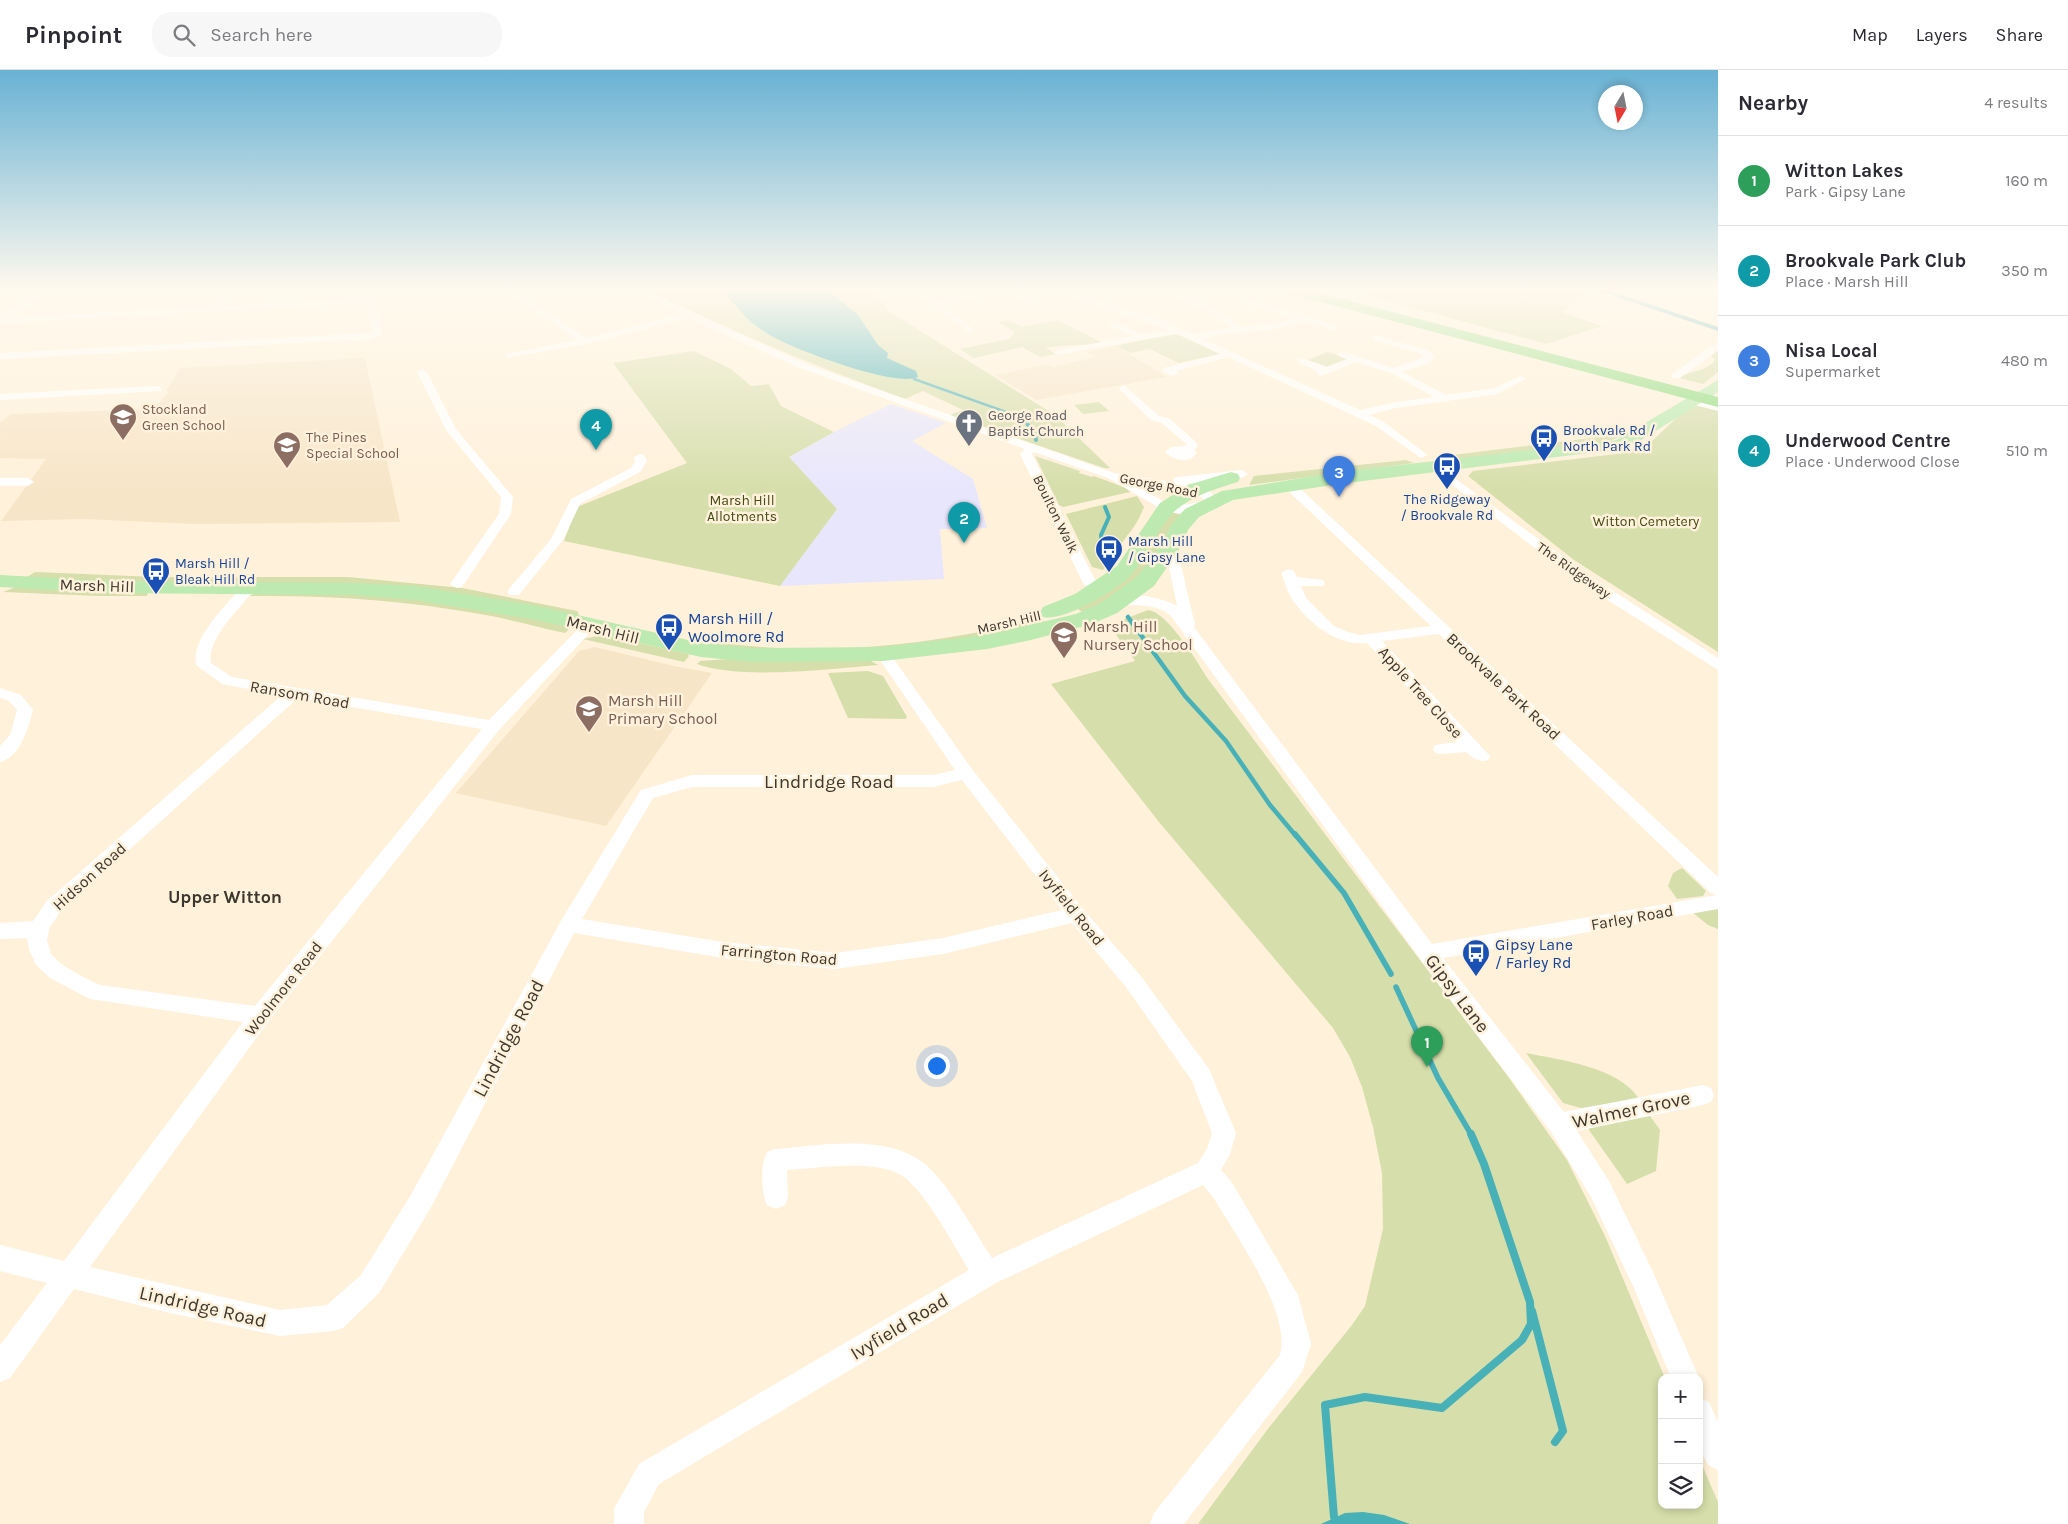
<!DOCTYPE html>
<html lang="en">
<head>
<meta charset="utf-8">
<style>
  body { margin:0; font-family:Karla,sans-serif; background:#f7f7f7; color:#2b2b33 }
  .controls { position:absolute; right:15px; bottom:15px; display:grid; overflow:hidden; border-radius:10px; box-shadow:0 2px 8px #0003 }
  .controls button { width:45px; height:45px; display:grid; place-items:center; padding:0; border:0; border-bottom:1px solid #e1e1e2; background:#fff; color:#2b2b33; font:25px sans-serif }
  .compass { position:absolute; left:1598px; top:15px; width:45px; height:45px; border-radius:50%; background:#fff; box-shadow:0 2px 8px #0003; rotate:190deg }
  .you { position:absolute; left:936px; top:995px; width:18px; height:18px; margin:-12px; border:4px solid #fff; border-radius:50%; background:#1a73e8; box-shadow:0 0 0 8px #1a73e833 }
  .badge { display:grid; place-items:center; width:32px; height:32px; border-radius:50%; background:#0b8043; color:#fff; font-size:16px; font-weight:700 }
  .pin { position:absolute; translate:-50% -41px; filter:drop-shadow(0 1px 2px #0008) }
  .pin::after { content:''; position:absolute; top:26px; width:18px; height:15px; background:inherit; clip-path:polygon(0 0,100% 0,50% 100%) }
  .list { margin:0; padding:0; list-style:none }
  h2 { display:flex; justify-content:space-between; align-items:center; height:65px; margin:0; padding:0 20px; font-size:21px }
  h2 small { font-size:16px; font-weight:400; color:#7c7c81 }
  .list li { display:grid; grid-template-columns:32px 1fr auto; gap:15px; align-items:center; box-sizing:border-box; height:90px; padding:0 20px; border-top:1px solid #e1e1e2 }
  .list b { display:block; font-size:19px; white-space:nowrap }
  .list p { margin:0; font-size:16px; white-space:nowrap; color:#7c7c81 }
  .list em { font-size:16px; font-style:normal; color:#7c7c81 }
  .icon { flex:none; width:28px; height:28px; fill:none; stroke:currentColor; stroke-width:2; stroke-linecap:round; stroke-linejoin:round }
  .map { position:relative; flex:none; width:1718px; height:1454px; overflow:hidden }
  header { display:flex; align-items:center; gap:30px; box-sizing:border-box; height:70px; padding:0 25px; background:#fff; border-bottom:1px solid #e1e1e2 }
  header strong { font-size:24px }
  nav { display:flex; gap:28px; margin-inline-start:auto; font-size:18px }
  .search { width:350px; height:45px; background:#f7f7f7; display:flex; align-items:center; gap:12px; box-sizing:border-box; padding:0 18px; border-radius:20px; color:#7c7c81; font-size:19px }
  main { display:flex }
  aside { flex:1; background:#fff }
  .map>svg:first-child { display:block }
  .industrial { fill:#e8e6fc }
  .built { fill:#f7e5c7 }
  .green { fill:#d6deab }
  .water { fill:#48b0b7 }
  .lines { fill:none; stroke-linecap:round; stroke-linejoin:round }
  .stream-far4 { stroke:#48b0b7; stroke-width:2.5 }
  .stream-far3 { stroke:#48b0b7; stroke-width:4 }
  .stream-far2 { stroke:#48b0b7; stroke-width:4.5 }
  .stream-far1 { stroke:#48b0b7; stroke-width:5.5 }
  .stream { stroke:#48b0b7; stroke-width:8 }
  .street { fill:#fff; fill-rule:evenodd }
  .secondary { fill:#fff; fill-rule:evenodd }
  .primary { fill:#bceab1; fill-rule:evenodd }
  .highway { fill:#8fdc7d; fill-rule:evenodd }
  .labels { text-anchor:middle; stroke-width:5; stroke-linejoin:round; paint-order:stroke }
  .far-education-label { font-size:14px; fill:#785e54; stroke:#fff1da; text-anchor:start }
  .far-worship-label { font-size:14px; fill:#5b616d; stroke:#fff1da; text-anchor:start }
  .far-transit-label { font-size:14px; fill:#164399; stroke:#fff1da; text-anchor:start }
  .far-street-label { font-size:14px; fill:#3c372e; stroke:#fff1da }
  .far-park-label { font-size:14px; fill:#454b16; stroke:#fff1da }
  .street-label { font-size:16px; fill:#3c372e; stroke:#fff1da }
  .transit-label { font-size:16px; fill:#164399; stroke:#fff1da; text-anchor:start }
  .education-label { font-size:16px; fill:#785e54; stroke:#fff1da; text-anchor:start }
  .neighbourhood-label { font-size:18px; font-weight:bold; fill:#3c372e; stroke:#fff1da }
  .near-street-label { font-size:19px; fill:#3c372e; stroke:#fff1da }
</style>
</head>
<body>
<header>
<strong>Pinpoint</strong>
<div class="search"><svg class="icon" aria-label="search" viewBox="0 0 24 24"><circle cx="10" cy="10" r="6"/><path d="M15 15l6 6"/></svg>Search here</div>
<nav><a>Map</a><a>Layers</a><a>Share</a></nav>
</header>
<main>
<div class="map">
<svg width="1718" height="1454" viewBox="0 0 1718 1454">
  <rect width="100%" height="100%" fill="#fff1da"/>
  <path class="industrial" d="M891,334l55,19 -34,18 61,38 14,49 -47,1 4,50 -164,7 57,-77 -48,-52 45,-25z"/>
  <path class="built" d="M1116,276l51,31 -131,23 -41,-25 53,-11 5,3 43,-10 -9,-5z
    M365,288l35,164 -206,2 -111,-5 -82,2 45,-62 -46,-1v-23l2,-1h-2v-12l12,-8 142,-5 15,-17 -3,-1 14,-23z
    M595,577l79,19 38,7 -106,153 -150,-33 123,-142z"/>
  <path class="green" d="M642,218h229l19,24 165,103 55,53h-6l-154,-53 13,-5 -40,-19 -18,8c-90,-33 -177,-69 -263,-111z
    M1339,218h233l14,5 -24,19 40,14 -56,18z
    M1008,250l14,7 35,-7 46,23c-19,3 -37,1 -57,5l10,6 -16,3 -18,-10 -48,11 -14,-9 49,-10 6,-7 -17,-10z
    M1177,262l47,21 -45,10 -29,-14 -20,4 -14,-7z
    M694,281l37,18 20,17 18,-2 12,22 53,26 -45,25 48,52 -57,77 -216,-45 13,-34 110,-44 -74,-100z
    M1718,281v21l-15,12 -24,-6c10,-8 30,-6 36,-19l-4,-3z
    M1327,282l20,6 2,2 -20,7 -21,-7z
    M1099,332l10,9 -26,3 -9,-9z
    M1693,332l25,6v244l-144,-92 -106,-84 5,-5 152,-18 24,-9z
    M1623,364l2,1 -19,7 -162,19 -5,-1 -3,-3z
    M1035,386l45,15 -1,2 13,4 2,-1 32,12 4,4 -67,15 -4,-2z
    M1406,390l8,3 -165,22 5,-9z
    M1137,426l7,11c-8,19 -11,21 -23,37 -7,8 -10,17 -18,26l-11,-3 -26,-53z
    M1169,441l14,3c-20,30 -39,68 -72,87 -9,5 -20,8 -29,11l-4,-3 -20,5 37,-18z
    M35,502l121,5h192l114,11 115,23 2,3 -3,2 -178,-28 -83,-5h-192l-96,-6z
    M16,517l124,5 8,1 -1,3h-47l-97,-4z
    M258,522l96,1 108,11 105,21 1,5 -3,3c-28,-6 -56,-14 -85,-19 -76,-14 -154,-19 -231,-18z
    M1148,540c20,2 49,52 60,69l301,399 58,82 38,76 60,142h-3v127h37v-47l19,44v22h-520l69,-94 85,-105 13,-19 18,-77 -1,-56 -9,-46 -11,-40 -12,-30 -17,-29 -174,-206 -108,-138 84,-23 -26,-36z
    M1041,549l6,5c-50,10 -100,19 -151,24 -61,5 -124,3 -186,-2l1,-4c22,2 43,5 65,6 89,5 178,-9 265,-29z
    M603,565l85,19 1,2 -5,6 -101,-23z
    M743,588l124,1 11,6c-49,4 -137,15 -181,-1l3,-3z
    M868,601l15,5 24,41 -2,2 -57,-1 -20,-45z
    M1682,798l24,23 -3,5 -26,3 -9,-13 5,-13z
    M1718,839v20l-10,-4 -16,-13z
    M1526,983c35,7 93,14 113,46l-58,9 -18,-5z
    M1648,1043l12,17 -4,41 -29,13 -38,-54v-5z"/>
  <path class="water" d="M712,218h114l32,27 20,30 10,8 -1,5 29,13 2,6c-23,11 -128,-29 -150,-43 -8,-5 -18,-12 -24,-19 -10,-12 -18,-22 -32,-27z
    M1590,218h11l117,39v4z
    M1363,1442l21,3 26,9h-89l24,-11z"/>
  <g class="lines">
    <path class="stream-far4" d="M914,309l106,38 9,9"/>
    <path class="stream-far3" d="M1028,355l6,6 2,9
      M1103,490l-2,-25 8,-18 -4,-10"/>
    <path class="stream-far2" d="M1128,547l57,79 41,45 44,64 26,31"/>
    <path class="stream-far1" d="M1295,764l49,59 47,81
      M1396,917l42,91 34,58"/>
    <path class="stream" d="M1532,1241l31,120 -8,11
      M1334,1447l-9,-112 40,-8 77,11 80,-68 9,-16 -1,-22 -46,-138 -13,-30"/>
    <path class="street" d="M162,218h9l-8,7 -4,-3z
      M228,218h9l-15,18 144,-8 -1,-10h8l9,46 -11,5 -371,20v-6l372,-20 -5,-30 -367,20 2,-5 210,-12z
      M501,218h10l76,50 94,-24 -52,-26h11l166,76 308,109 59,9 1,-4 4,-1 64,-7 6,4 -6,4 -57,6 22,5 12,12 -2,3 -28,9 -10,1 -16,-4 -55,-32 -74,-26 -2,2 64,128 -7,4 -5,-1 -64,-131 5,-5 -225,-81 -112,-50 -102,26 -80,14v-4l72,-14zM1133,413l60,9 12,8c-36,12 -42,0 -72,-17z
      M906,218h10l19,13 69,-13h18l-4,3 18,11 -7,2 -20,-12 -68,13 31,22v4l-3,1z
      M1061,218h9l5,5 87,27 33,15 20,-6 16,-1 -21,-16 -47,-19v-4h6c26,10 51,18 72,38l35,-4 20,-5 -54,-15 12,-4 81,26v4l-3,1 -27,-9 -29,8 -60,6 -13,4 157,71 36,-8 38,-5 -43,-24 -35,-11 -35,14 -3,-1 -1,-4 -18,-8v-4h6l21,8 21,-8 -9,-3v-4l3,-1 53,17 30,-11 -3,-3 -48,-14v-4l3,-1 51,15 8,7 -6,6 -27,9 44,23 49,-7 26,-12 5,3 -29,15 -101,14 -27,7 15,7 41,31 2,2 -6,3 -45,-32 -148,-69 -52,14 2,2 -5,3 -10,-4v-4l57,-14 -43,-20 -121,21 -2,-2 5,-3 74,-14 -23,-10 -1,-2 4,-3 31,14 25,-5 -100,-33z
      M1668,218h19l31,5v6z
      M1718,273v7l-38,28h-8v-4l42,-30z
      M422,299l5,3 29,57 57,68 -2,17 -49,73 -5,1 -7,-4 49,-70 2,-17 -55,-67 -29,-58z
      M1124,315l35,31 11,3 25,22 3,5 -4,4 3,3 -6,6c-9,3 -19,0 -26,-7l6,-5 14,-1 1,-2 -24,-21 -11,-3 -31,-30 -1,-2z
      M157,316l4,1v4l-161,9v-6z
      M1691,328l27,7v6l-31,-8 -1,-2z
      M640,384l4,1 3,6 -7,11 -60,32 -17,36 -44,55h-10l-2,-3 2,-3 42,-50 20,-40 60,-31 4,-7 -1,-4z
      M1435,394l156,113 127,81v12l-137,-87 -150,-114v-4z
      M0,408h28l6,4 -6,4h-28z
      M1289,411l4,1 425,395v32l-275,49 121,154 139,-27 8,3 3,7 -3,7 -8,3 -126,26 32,50 43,89 47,108h-28l-37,-90 -43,-91 -40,-65 -114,-150 -266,-366c-17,-16 -47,-7 -55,-16 9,-11 50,-1 61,6l-12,-59 6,-4 5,1 19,81 -1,2 238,317 285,-49 -6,-2 -272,-259 -57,7 108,115 -2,4c-10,3 -14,-2 -22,-8l-25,2 -6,-1 -2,-4 2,-4 22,-3 -90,-99c-29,3 -56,-18 -73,-41 -6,-8 -9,-20 -13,-29l7,-4 5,1 4,7 26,3 2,3 -2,3h-22l5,12 28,28 14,6 12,3 71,-9 -146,-138 -2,-3z
      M249,513l7,4c-14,20 -50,51 -45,76l21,14 257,43 95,-97h10l2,3 -97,104 -231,292 -178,245 190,43 47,-5 34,-30 51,-82 150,-274 79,-129 51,-15h241l22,-5 -79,-116 7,-4 5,1 84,118 111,140 57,66 69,94 27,64 -6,21 -9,16 10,11 67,114 13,49 -9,28 -118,152h-34l4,-11 126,-158c12,-42 -45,-121 -67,-158l-10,-12 -207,98 -337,201 -15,28v12h-30v-15l25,-45 330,-194c-16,-25 -46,-85 -72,-97 -28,-13 -79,-5 -110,-3l1,27 -3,8 -9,4 -9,-4c-6,-14 -7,-39 0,-53l8,-3c51,-4 126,-19 162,27 21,25 37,55 55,82l206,-95 9,-14 5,-16 -20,-52 -66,-94 -54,-64 -129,31 -108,15 -112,-11 -149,-25 -144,276 -51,84 -36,35 -10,3 -53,5 -110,-23 -96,-24 -64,89 -10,4v-37l47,-62 -47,-12v-26l64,16 179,-239 -153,-23 -40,-21 -14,-13 -7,-16 -2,-11 -27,1v-16l33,-2 13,-19 236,-207 -60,-11 -26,-19c-5,-28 31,-60 48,-81zM298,628l184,31 -227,277 -155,-21 -13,-6 -23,-13 -13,-12 -4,-14 2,-11 11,-17zM962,710l100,130 -119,28 -108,15 -112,-11 -141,-23 71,-121 39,-11h241z
      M0,618l21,7 12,15c-5,18 -12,47 -33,52v-16l10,-11 7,-25 -8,-9 -9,-3z
      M1699,1328l10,4 9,20v48l-10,-5 -9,-19z"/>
    <path class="secondary" d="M41,218h14l-55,38v-10z"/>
    <path class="primary" d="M1718,310v12l-80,50 -17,7 -282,35 -106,16 -34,17 -11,13 -7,17 -27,39 -37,27 -25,11 -61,16 -44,9 -104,12 -131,1 -51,-5 -164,-37 -122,-20 -61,-5 -239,-2 -115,-6v-12l115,6 239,2 61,3 123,20 163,37 51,5 131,-1 104,-12 89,-21 25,-11 37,-27 23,-30 11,-22 13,-15 37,-18 117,-19 277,-32z
      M1231,402l7,2 2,4 -2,4c-23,7 -44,13 -62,28 -15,12 -30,46 -43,63 -14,16 -69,49 -90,44l-3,-5 3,-5 32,-13 42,-28 43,-63 28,-18z"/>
    <path class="highway" d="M1278,218h22l418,109v10l-439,-116z"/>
  </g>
  <linearGradient id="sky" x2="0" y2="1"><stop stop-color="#68b2d4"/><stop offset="0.52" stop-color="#fff9ee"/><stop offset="1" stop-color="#fff9ee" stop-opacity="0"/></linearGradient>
  <rect width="1718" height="422" fill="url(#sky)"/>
  <defs>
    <g id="school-pin" transform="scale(1.4375)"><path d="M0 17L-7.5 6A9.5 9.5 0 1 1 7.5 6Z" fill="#8d6e63" stroke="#fff1da"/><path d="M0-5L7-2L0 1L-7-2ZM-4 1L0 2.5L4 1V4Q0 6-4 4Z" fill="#fff"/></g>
    <g id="church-pin" transform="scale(1.4375)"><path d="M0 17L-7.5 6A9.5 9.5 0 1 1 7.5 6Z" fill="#6b7280" stroke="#fff1da"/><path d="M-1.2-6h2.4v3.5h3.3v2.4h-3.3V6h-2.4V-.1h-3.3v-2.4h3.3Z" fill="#fff"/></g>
    <g id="bus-pin" transform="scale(1.4375)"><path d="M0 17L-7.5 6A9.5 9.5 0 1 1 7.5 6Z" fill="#1a4fb4" stroke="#fff1da"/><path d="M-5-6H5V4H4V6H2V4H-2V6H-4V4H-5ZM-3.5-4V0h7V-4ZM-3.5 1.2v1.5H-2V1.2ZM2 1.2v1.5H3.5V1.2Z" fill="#fff"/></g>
  </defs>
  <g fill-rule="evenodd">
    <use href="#school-pin" x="123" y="347"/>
    <use href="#church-pin" x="969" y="353"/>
    <use href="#bus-pin" x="1544" y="368"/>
    <use href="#school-pin" x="287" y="375"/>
    <use href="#bus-pin" x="1447" y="396"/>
    <use href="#bus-pin" x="1109" y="479"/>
    <use href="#bus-pin" x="156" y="501"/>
    <use href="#bus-pin" x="669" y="557"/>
    <use href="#school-pin" x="1064" y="565"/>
    <use href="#school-pin" x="589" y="639"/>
    <use href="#bus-pin" x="1476" y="883"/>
  </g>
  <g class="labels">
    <g class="far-education-label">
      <text x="142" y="344">Stockland<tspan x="142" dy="16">Green School</tspan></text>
      <text x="306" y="372">The Pines<tspan x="306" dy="16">Special School</tspan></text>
    </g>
    <g class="far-worship-label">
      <text x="988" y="350">George Road<tspan x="988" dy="16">Baptist Church</tspan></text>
    </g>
    <g class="far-transit-label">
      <text x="1563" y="365">Brookvale Rd /<tspan x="1563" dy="16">North Park Rd</tspan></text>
      <text x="1447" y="434" text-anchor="middle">The Ridgeway<tspan x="1447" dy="16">/ Brookvale Rd</tspan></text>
      <text x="1128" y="476">Marsh Hill<tspan x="1128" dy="16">/ Gipsy Lane</tspan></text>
      <text x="175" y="498">Marsh Hill /<tspan x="175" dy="16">Bleak Hill Rd</tspan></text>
    </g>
    <g class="far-street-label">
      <text transform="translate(1159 415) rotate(11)" y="5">George Road</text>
      <text transform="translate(1056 444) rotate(64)" y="5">Boulton Walk</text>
      <text transform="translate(1574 500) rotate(35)" y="5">The Ridgeway</text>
      <text transform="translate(1009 552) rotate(-13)" y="5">Marsh Hill</text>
    </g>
    <g class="far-park-label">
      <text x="742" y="435">Marsh Hill<tspan x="742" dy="16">Allotments</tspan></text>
      <text x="1646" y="456">Witton Cemetery</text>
    </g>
    <g class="street-label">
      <text transform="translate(97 515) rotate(2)" y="6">Marsh Hill</text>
      <text transform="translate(603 559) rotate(14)" y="6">Marsh Hill</text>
      <text transform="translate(1504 616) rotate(43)" y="6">Brookvale Park Road</text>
      <text transform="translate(1421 622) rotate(48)" y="6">Apple Tree Close</text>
      <text transform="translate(300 624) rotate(10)" y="6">Ransom Road</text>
      <text transform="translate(89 806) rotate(-42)" y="6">Hidson Road</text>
      <text transform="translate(1072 837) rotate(51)" y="6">Ivyfield Road</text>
      <text transform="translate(1632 847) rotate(-10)" y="6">Farley Road</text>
      <text transform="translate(779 884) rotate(5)" y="6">Farrington Road</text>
      <text transform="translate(283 918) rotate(-52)" y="6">Woolmore Road</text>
    </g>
    <g class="transit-label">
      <text x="688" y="554">Marsh Hill /<tspan x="688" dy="18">Woolmore Rd</tspan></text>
      <text x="1495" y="880">Gipsy Lane<tspan x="1495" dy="18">/ Farley Rd</tspan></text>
    </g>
    <g class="education-label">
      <text x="1083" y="562">Marsh Hill<tspan x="1083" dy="18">Nursery School</tspan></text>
      <text x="608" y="636">Marsh Hill<tspan x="608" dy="18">Primary School</tspan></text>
    </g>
    <g class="neighbourhood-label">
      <text x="225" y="833">Upper Witton</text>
    </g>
    <g class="near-street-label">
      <text x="829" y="718">Lindridge Road</text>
      <text transform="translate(1458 923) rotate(53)" y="7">Gipsy Lane</text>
      <text transform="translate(508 968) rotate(-62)" y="7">Lindridge Road</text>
      <text transform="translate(1631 1039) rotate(-12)" y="7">Walmer Grove</text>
      <text transform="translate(203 1236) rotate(13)" y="7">Lindridge Road</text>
      <text transform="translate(899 1256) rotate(-31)" y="7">Ivyfield Road</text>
    </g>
  </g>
</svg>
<div class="controls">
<button>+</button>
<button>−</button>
<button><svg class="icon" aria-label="layers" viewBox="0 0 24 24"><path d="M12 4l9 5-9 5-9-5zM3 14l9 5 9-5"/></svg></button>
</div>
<svg class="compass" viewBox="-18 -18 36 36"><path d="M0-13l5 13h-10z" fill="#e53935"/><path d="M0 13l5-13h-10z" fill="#7c7c81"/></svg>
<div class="you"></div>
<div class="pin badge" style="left:1427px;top:997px;background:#2e9e5b">1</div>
<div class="pin badge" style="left:964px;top:473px;background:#0f9aa8">2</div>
<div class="pin badge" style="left:1339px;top:427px;background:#3f7fe0">3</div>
<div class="pin badge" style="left:596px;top:380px;background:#0f9aa8">4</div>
</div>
<aside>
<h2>Nearby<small>4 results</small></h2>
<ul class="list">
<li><span class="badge" style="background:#2e9e5b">1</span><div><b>Witton Lakes</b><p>Park · Gipsy Lane</p></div><em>160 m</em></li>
<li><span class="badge" style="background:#0f9aa8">2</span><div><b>Brookvale Park Club</b><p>Place · Marsh Hill</p></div><em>350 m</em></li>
<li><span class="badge" style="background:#3f7fe0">3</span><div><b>Nisa Local</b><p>Supermarket</p></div><em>480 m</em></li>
<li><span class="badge" style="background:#0f9aa8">4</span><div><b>Underwood Centre</b><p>Place · Underwood Close</p></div><em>510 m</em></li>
</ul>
</aside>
</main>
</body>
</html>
